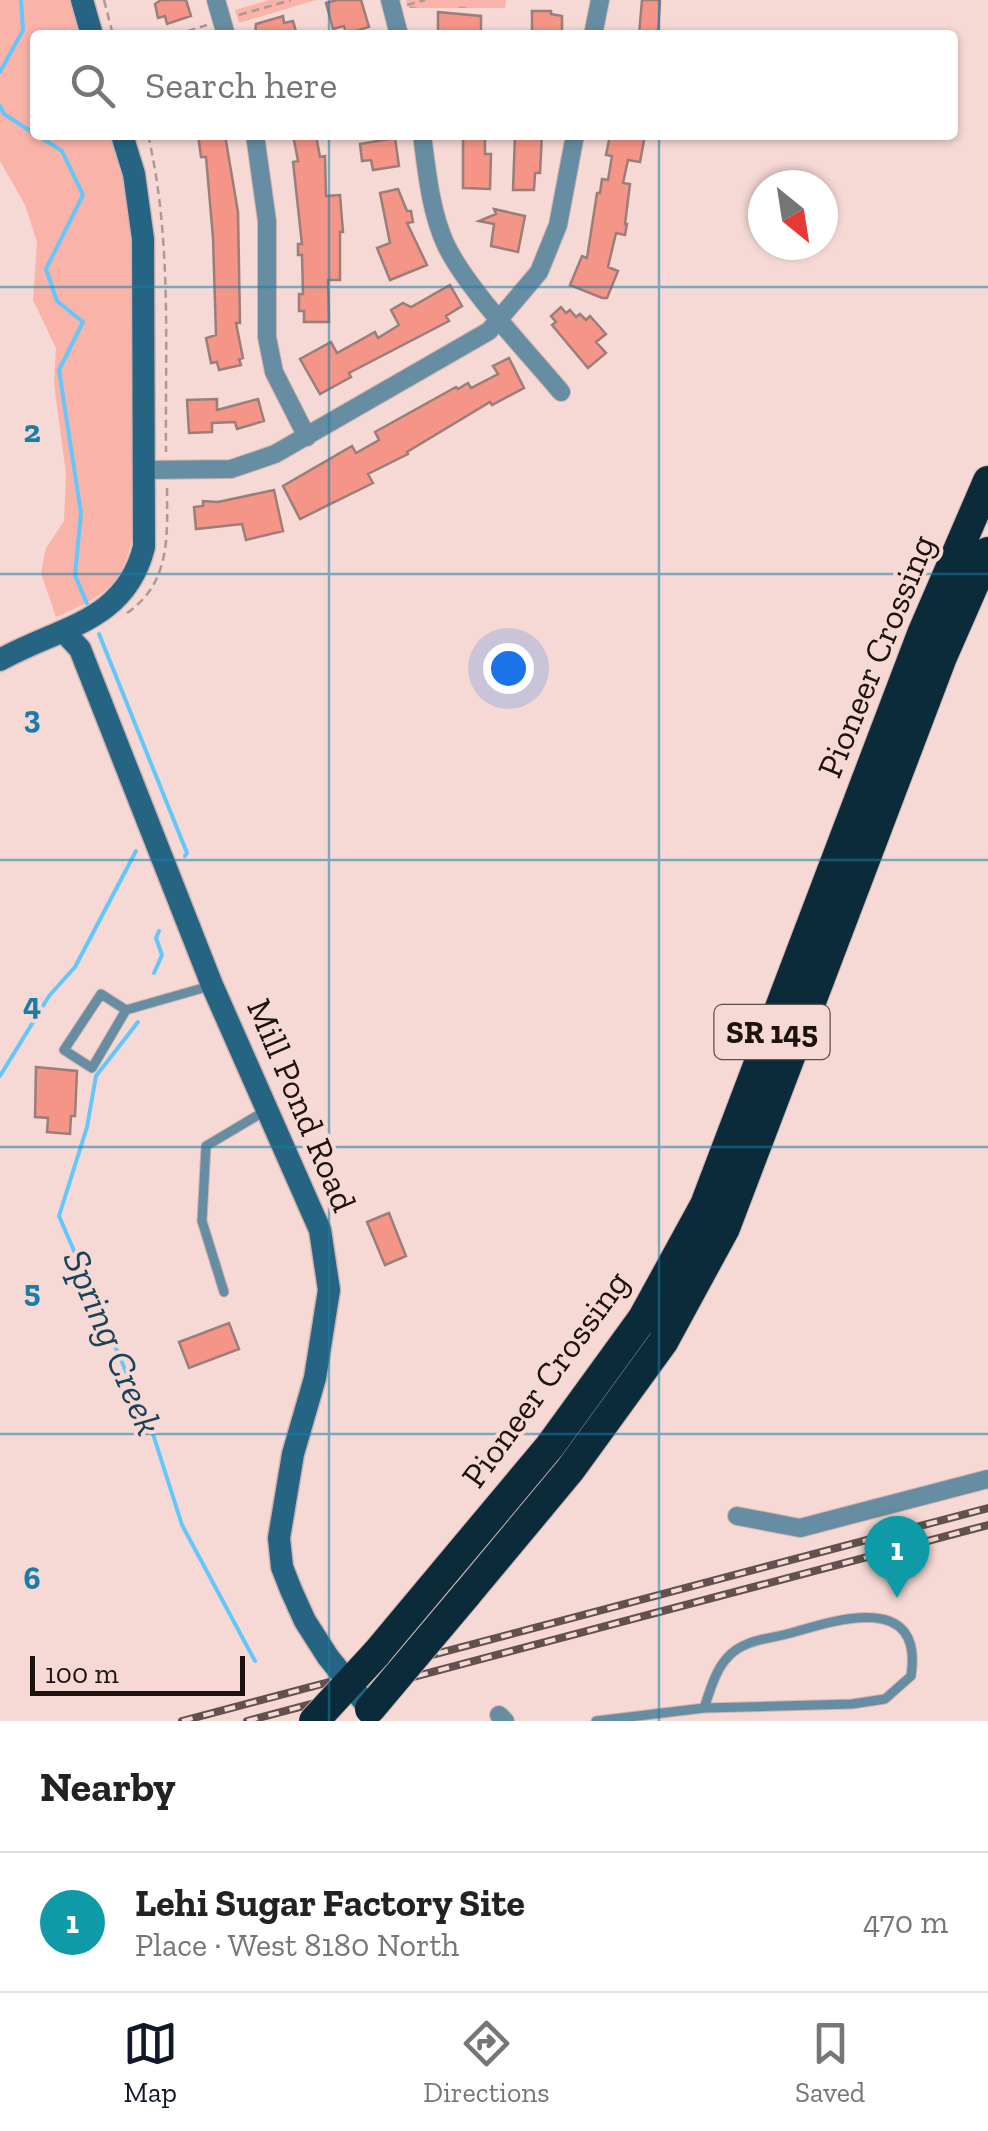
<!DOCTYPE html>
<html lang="en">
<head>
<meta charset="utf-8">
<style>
  body { margin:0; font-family:"Zilla Slab",serif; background:#f2f2f2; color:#222 }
  .compass { position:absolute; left:748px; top:170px; width:90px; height:90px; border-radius:50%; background:#fff; box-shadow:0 2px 8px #0004; rotate:150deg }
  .scale { position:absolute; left:30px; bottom:25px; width:215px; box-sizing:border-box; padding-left:10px; border:5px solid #1c1311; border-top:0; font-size:28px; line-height:35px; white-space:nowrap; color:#1c1311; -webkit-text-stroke:8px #f6d9d4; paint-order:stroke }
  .you { position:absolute; left:508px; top:668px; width:35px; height:35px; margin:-25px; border:8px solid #fff; border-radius:50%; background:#1a73e8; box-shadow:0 0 0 15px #1a73e833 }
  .badge { display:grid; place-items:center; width:65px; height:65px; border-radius:50%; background:#111827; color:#fff; font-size:32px; font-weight:700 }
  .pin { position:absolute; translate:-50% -82px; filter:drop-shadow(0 2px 5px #0008) }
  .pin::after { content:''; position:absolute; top:52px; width:35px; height:30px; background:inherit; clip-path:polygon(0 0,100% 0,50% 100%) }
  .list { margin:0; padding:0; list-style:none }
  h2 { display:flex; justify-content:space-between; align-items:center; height:130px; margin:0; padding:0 40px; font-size:42px }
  h2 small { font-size:32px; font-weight:400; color:#767676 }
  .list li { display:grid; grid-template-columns:65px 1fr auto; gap:30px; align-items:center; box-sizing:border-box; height:140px; padding:0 40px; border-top:2px solid #e0e0e0 }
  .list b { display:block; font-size:38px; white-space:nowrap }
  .list p { margin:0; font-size:32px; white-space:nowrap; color:#767676 }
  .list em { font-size:32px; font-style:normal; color:#767676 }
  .icon { flex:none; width:55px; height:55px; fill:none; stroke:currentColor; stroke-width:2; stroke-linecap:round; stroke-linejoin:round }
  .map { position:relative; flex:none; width:988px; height:1721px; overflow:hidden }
  .search { position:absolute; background:#fff; box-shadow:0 2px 8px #0004; left:30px; right:30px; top:30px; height:110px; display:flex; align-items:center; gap:25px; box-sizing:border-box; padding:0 35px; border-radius:10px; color:#767676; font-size:38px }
  .sheet { height:270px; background:#fff }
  nav { display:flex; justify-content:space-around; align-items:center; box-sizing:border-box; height:140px; border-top:2px solid #e0e0e0; background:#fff; font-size:28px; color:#767676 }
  nav a { display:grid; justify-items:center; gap:5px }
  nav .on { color:#111827 }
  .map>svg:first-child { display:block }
  .green { fill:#fab3a8 }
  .park { fill:url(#park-crowns) }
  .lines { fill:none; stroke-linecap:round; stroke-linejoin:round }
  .stream { stroke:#64c7fa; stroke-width:4 }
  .building { fill:#f49587; stroke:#997e7a; stroke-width:2.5 }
  .lane-casing { stroke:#cfb5b1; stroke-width:11 }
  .street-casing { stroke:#cfb5b1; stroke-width:20 }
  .secondary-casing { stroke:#cfb5b1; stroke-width:25 }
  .highway-casing { stroke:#cfb5b1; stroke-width:32 }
  .path { stroke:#ae9894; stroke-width:2.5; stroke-dasharray:8 5; stroke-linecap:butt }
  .lane { stroke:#678da2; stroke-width:9 }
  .street { stroke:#678da2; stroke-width:18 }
  .secondary { stroke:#266483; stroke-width:22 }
  .highway { stroke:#0b2b3b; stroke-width:30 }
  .rail-casing { stroke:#62524f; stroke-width:8 }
  .rail { stroke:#f6d9d4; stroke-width:4; stroke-dasharray:11; stroke-linecap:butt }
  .secondary-bridge-casing { stroke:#cfb5b1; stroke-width:25; stroke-linecap:butt }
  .highway-bridge-casing { stroke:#cfb5b1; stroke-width:32; stroke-linecap:butt }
  .secondary-bridge { stroke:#266483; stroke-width:22 }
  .highway-bridge { stroke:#0b2b3b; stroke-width:30 }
  .grid { fill:none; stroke:#197da8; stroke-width:2.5; stroke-opacity:0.55 }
  .labels { text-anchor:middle; stroke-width:8; stroke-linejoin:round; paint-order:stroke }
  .shield { fill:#f6d9d4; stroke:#5d4e4c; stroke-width:2.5 }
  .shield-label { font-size:32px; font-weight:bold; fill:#1c1311 }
  .street-label { font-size:35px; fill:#1c1311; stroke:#f6d9d4 }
  .water-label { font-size:38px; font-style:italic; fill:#174257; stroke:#f6d9d4 }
  .grid-label { font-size:32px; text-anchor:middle; font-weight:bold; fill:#197da8; stroke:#f6d9d4; stroke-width:8; stroke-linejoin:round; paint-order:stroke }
</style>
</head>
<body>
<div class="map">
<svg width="988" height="1721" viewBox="0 0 988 1721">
  <defs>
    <pattern id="park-crowns" width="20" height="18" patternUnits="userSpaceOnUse" patternTransform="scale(2.5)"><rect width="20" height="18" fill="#fab3a8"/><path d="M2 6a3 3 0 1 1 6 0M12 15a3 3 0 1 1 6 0" fill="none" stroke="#d69990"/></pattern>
  </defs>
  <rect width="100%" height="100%" fill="#f6d9d4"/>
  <path class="green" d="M0,0h73l11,35h-49v100h78l19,81 2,311c-9,57 -27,68 -78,90l-15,-44 5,-25 18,-27 2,-47 -12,-91 2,-35 -23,-48 4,-58 -12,-37 -25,-44z
    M270,0h46l-77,23 -4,-13z"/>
  <path class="park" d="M406,0h100l-1,8h-96z"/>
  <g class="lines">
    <path class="stream" d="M0,72l23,-42 -2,-30
      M0,106l4,8 31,20
      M37,135l25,16 21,44 -37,74 11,32 26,21 -24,48 22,143 -6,62 13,31
      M99,634l88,219 -2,3
      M154,973l8,-18 -6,-17 3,-7
      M138,1022l-42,54 -9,51 -28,89 94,218 29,91 73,136
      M0,1076l49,-80 26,-29 61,-116"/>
  </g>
  <path class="building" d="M161,0h25l5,16 -24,8 -2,-8 -7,2 -3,-14z
    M337,0h24l8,27 -23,7 -2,-8 -11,3 -7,-26z
    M642,0h18l-2,35h-19z
    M532,11h19v3l11,2v19h-30z
    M438,12l43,4v19h-43z
    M283,16l1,7 9,-2 4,14h-42l1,-11z
    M198,135h27l13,77 2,111h-4l7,35 -4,1 2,6 -22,5 -2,-8 -6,1 -5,-25 10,-3 -3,-97 -7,-81h-5z
    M293,135h23l4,22 5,-1 1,40 14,-1 3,37h-3v48h-12l1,42h-25v-11h-5v-17h4l-1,-39h-4v-11h4l-9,-82 5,-1z
    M463,135h22v19h6l-1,35 -27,-1z
    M515,135h27l-2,38h-5l-1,17h-21z
    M610,135h35l-5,27 -12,-2 -5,23 7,1 -5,40h2l-2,11 -9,-2 -8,34 10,4 -11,27h-5l-32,-13 12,-29 5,2 10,-65h3l2,-14 6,1 4,-24 -6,-1z
    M395,138l4,28 -26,4 -2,-10 -9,1 -2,-17z
    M398,189l9,22h4l2,11 -6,1 20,42 -37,15 -13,-32 13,-5 -10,-50z
    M494,209l31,7 -7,36 -27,-6 3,-22 -15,-3 17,-7z
    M450,285l12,21 -16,10 3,5 -100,52 2,4 -31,17 -20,-35 31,-17 6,11 38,-21 3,6 21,-13 -8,-15 12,-7 8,4z
    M561,307l5,6 4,-3 6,7 4,-3 6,6 4,-4 16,18 -10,8 10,11 -18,15 -36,-43 4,-3 -5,-6z
    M509,358l15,30 -32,17 -2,-3 -83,50 1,2 -40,20 5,9 -73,36 -17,-33 69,-40 4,7 23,-13 -4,-8 81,-45 2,2 10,-6 3,5 27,-14 -5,-8z
    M217,399v11l41,-11 6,22 -27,8 -2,-7 -23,1v9l-23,1 -2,-33z
    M274,490l9,41 -37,9 -4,-16 -46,5 -2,-22 9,-1v-5l15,1z
    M36,1067l41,4 -2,45h-4l-1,18 -23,-2 1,-14 -13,-1z
    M389,1213l17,43 -21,9 -18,-43z
    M229,1323l10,26 -50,19 -10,-26z"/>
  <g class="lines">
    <g class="lane-casing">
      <path id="lane" d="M126,1010l-34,58 -28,-18 37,-56 25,16 84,-24
        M224,1292l-22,-71 4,-75 59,-35
        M596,1721l108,-13 148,-4 33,-5 26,-23c13,-84 -73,-57 -120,-43 -21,6 -48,6 -64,25 -12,13 -17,33 -23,50"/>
    </g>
    <g class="street-casing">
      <path id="street" d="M216,0l10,35
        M390,0l9,35
        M593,35l7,-35
        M255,135l12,86v116l7,35 33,65
        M422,135c5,36 8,74 23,108 20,44 83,109 116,149
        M145,470l86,-1 44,-15 214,-123 50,-59 19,-47 17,-90
        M737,1516l63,12 188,-49
        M499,1715l6,6"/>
    </g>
    <g class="secondary-casing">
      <path id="secondary" d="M82,0l10,35
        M65,633l15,16 132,336 108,245 9,60 -14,88 -22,76 -14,84 3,29 9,23 14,31 23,36
        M0,660c58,-33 125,-37 144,-113l-1,-308 -9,-65 -12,-39"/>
    </g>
    <g class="highway-casing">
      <path id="highway" d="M466,1595l104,-125 93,-128 62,-114 217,-571 46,-105
        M376,1654l174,-208 93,-128 62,-113 217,-571 66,-153"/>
    </g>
    <path class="path" d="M104,0l9,35
      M407,5l18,-5
      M239,15l52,-15
      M175,35l32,-10
      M148,135c24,103 17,211 18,317
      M127,613c45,-31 40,-79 40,-128"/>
    <use href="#lane" class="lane"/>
    <use href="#street" class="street"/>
    <use href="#secondary" class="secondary"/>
    <use href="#highway" class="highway"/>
    <g class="rail-casing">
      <path id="rail" d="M182,1721l806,-213
        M247,1721l741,-196"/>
    </g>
    <use href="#rail" class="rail"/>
    <g class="secondary-bridge-casing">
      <path id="secondary-bridge" d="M328,1657l42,52"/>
    </g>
    <g class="highway-bridge-casing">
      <path id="highway-bridge" d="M370,1709l96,-114
        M314,1721l62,-67"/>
    </g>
    <use href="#secondary-bridge" class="secondary-bridge"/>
    <use href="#highway-bridge" class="highway-bridge"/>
  </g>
  <path class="grid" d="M329,0v35M659,0v35M329,135v1586M659,135v1586M0,287h988M0,574h988M0,860h988M0,1147h988M0,1434h988"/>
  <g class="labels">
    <rect class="shield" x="714.5" y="1005" width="115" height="54" rx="8"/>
    <g class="shield-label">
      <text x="772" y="1043">SR 145</text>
    </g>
    <g class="street-label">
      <text transform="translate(876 656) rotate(-68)" y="12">Pioneer Crossing</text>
      <text transform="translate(302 1105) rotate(67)" y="12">Mill Pond Road</text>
      <text transform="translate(545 1379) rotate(-54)" y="12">Pioneer Crossing</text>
    </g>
    <g class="water-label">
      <text transform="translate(113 1342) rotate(67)" y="13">Spring Creek</text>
    </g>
  </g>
  <g class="grid-label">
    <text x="32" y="442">2</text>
    <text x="32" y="728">3</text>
    <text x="32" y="1015">4</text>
    <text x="32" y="1302">5</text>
    <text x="32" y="1589">6</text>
  </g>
</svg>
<svg class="compass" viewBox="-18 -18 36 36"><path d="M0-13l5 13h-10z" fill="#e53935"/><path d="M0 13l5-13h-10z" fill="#767676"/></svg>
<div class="scale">100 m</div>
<div class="you"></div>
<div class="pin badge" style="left:897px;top:1598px;background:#0f9aa8">1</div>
<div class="search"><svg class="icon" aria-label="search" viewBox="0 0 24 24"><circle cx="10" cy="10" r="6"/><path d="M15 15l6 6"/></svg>Search here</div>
</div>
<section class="sheet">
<h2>Nearby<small></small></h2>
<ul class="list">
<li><span class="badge" style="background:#0f9aa8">1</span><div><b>Lehi Sugar Factory Site</b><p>Place · West 8180 North</p></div><em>470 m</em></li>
</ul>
</section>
<nav>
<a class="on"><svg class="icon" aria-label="map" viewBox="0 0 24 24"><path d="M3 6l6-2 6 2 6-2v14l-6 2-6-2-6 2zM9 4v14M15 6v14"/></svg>Map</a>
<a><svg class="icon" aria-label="directions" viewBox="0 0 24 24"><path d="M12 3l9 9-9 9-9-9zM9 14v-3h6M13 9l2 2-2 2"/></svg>Directions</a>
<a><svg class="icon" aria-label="saved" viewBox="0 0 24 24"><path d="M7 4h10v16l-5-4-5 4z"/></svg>Saved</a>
</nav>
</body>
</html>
